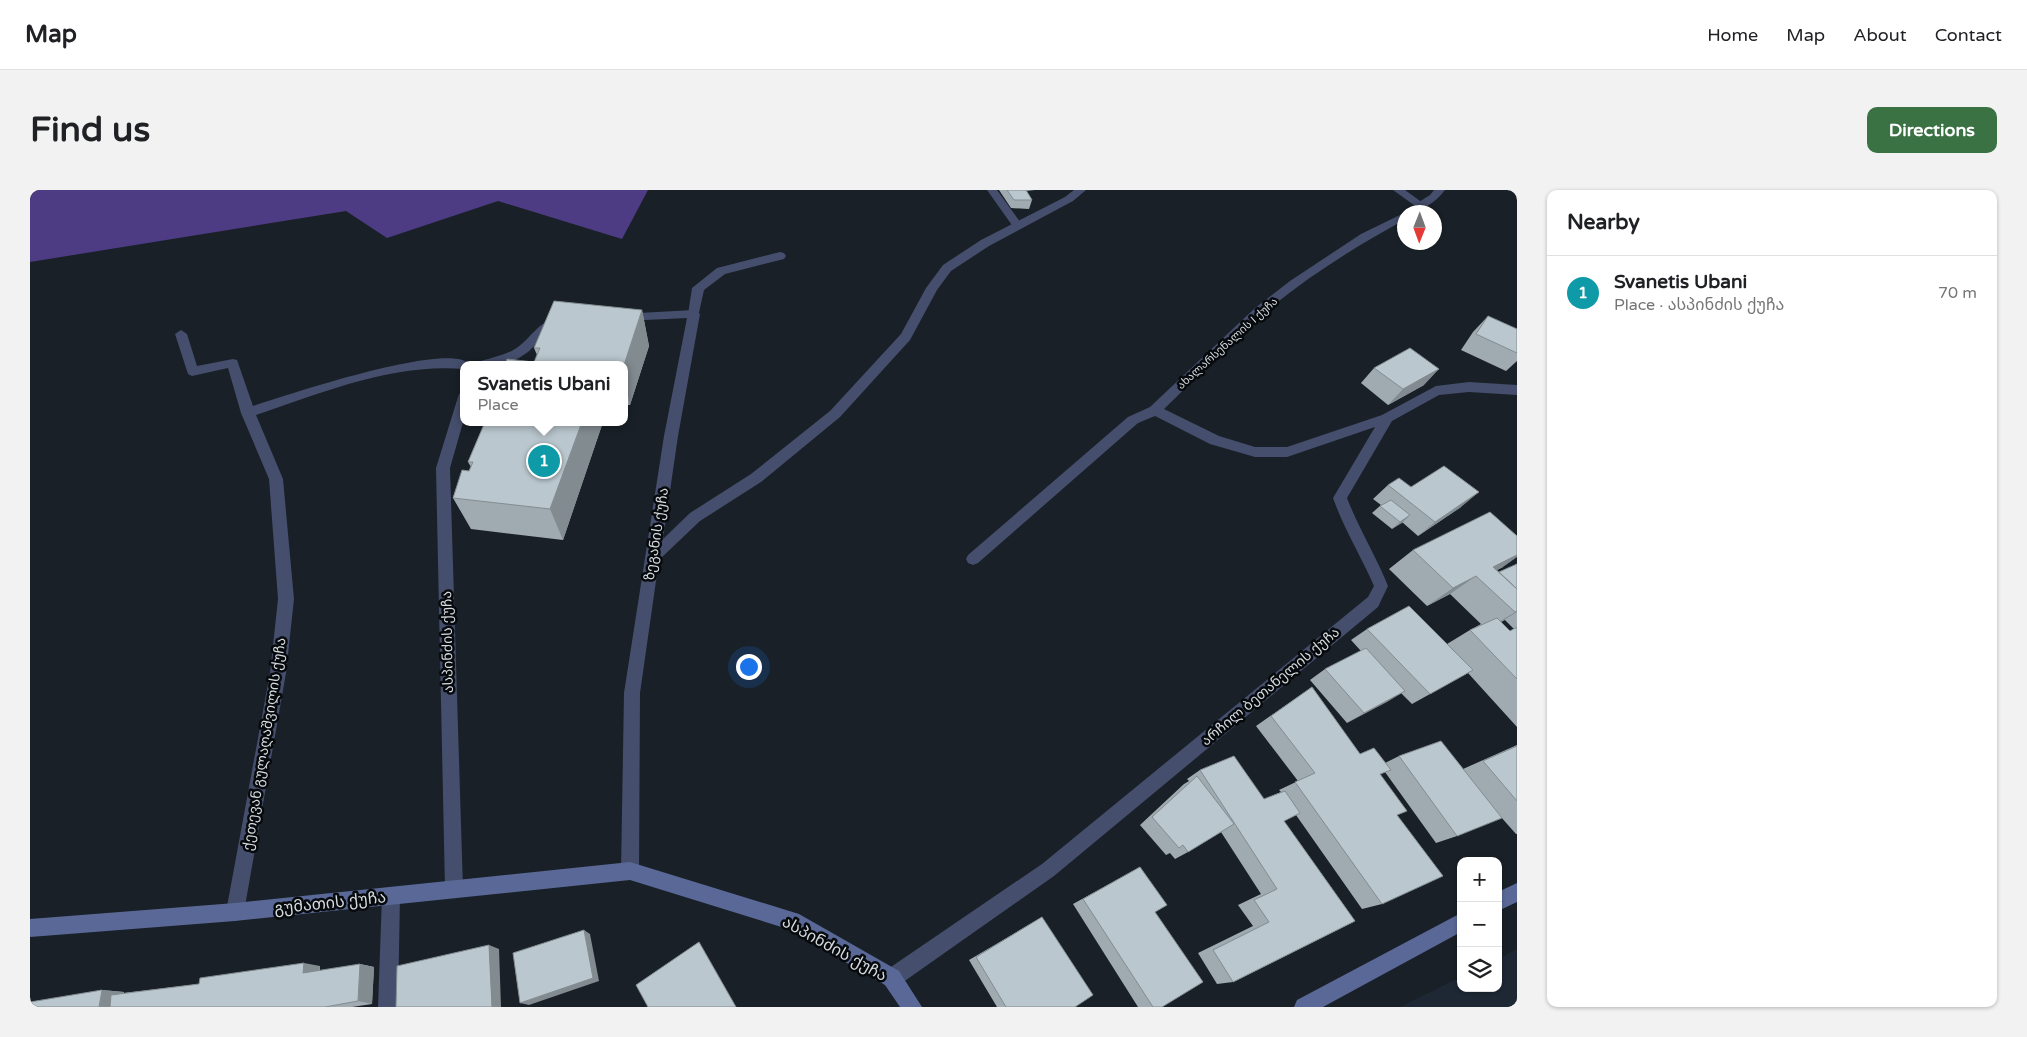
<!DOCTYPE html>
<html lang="en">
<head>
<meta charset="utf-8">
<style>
  body { margin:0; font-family:"Varela Round","Noto Sans Georgian",sans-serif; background:#f2f2f2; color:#202124 }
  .controls { position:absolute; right:15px; bottom:15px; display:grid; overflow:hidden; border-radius:10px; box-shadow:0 1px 4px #0004 }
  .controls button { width:45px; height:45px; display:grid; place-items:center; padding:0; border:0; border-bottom:1px solid #e0e0e0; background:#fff; color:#202124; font:25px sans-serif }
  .compass { position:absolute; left:1367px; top:15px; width:45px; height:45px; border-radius:50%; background:#fff; box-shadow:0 1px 4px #0004; rotate:181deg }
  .you { position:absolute; left:718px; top:476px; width:18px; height:18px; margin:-12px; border:4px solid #fff; border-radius:50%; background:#1a73e8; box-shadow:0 0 0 8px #1a73e833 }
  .badge { display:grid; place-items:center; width:32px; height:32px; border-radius:50%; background:#3b7244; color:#fff; font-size:16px; font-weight:700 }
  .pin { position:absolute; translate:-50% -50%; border:2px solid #fff; box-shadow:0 1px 5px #0006 }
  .popup { position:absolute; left:430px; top:171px; width:168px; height:65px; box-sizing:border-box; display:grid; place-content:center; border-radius:10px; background:#fff; filter:drop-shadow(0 1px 4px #0005); font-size:16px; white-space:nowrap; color:#757577 }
  .popup b { font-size:19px; color:#202124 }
  .popup::after { content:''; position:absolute; left:50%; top:100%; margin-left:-10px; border:10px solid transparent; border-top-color:#fff }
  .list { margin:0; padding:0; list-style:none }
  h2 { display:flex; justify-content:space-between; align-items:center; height:65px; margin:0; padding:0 20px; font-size:21px }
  h2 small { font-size:16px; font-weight:400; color:#757577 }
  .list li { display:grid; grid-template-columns:32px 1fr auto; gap:15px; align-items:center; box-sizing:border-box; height:75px; padding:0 20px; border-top:1px solid #e0e0e0 }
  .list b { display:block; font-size:19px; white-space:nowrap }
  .list p { margin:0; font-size:16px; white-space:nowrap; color:#757577 }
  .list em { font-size:16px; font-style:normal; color:#757577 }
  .icon { flex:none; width:28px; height:28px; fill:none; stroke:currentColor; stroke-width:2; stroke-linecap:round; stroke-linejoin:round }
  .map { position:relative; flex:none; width:1487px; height:817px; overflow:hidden; border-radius:10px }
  header { display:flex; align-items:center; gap:30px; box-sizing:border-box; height:70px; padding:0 25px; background:#fff; border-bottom:1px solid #e0e0e0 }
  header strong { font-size:24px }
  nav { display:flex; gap:28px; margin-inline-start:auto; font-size:18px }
  .intro { display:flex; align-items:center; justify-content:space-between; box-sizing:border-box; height:120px; padding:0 30px }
  h1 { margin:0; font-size:35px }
  .button { padding:12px 22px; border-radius:10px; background:#3b7244; color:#fff; font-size:18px; font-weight:700 }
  main { display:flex; gap:30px; padding:0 30px }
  aside { flex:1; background:#fff; border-radius:10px; box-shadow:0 1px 4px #0004 }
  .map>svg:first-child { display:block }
  .built { fill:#1d2834 }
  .forest { fill:#4d3c83 }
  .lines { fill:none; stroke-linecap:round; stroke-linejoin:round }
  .lane { fill:#454e6c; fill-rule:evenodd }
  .street { fill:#454e6c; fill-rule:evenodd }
  .secondary { fill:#596897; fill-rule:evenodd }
  .wall { fill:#a0abb1; fill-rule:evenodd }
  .shaded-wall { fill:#828b90 }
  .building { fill:#bac7ce; stroke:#828b90 }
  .labels { text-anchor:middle; stroke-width:5; stroke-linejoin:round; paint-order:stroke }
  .far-street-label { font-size:11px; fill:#d5dadf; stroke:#070a0d }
  .street-label { font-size:14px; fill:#d5dadf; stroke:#070a0d }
  .near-street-label { font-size:16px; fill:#d5dadf; stroke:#070a0d }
</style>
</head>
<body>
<header>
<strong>Map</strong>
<nav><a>Home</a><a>Map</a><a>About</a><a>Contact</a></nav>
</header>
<div class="intro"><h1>Find us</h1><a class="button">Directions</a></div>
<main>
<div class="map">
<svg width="1487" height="817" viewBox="0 0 1487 817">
  <rect width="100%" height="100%" fill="#192027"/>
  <path class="built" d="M1487,759v58h-117l61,-30v11h37v-29z"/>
  <path class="forest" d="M0,0h618l-26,49 -124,-38 -111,37 -41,-27 -316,51z"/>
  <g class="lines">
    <path class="lane" d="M957,0h10l26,36 -1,2h-8z
      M1363,0h12l22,16 -1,2h-8z
      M750,62l4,1 2,3 -2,3 -59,15 -21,16 -6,27h-8l-2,-3 4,-26 25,-20z"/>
    <path class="street" d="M1044,0h12l-13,11 -84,45 -38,25 -14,19 -27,50 -70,77 -79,65 -61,39 -41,39 -19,133 -1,178 -3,6 -6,3 -6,-3 -3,-6 3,-178 40,-257 23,-118 -63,3 -6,-4 2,-3 74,-4 6,4 -22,122 -15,103 27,-26 61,-39 79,-63 71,-77 25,-46 17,-23 38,-25 84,-43z
      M1404,0h11c-10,13 -24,22 -40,22l1,-2 24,-15z
      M1374,23v7c-49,27 -97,57 -140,93 -35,30 -67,64 -100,96l55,27 36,11h32l95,-32 54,-29 33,-4 48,3v10l-48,-3 -30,3 -47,26 -45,77c12,31 29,58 41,88l-10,21 -324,269 -155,109 -7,3 -7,-3 -3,-7 3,-7 157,-107 326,-267 6,-11c-13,-30 -30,-57 -41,-88l42,-71 -88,30h-32l-45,-13 -55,-28 -17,7 -160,140 -5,2 -5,-2 -2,-4 2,-4 160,-138 22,-10 105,-99 35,-27 71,-47z
      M528,127l4,1 2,3 -2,3 -11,5 -23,23 -9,6 -18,7h-25l2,-3c12,-4 25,-6 37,-13 17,-11 21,-26 43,-32z
      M151,140l6,4 10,32 36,-7 4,1 16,46c29,-9 199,-67 217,-41h-6v4c-71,-6 -143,24 -208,46l27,64 11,120 -8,74 -42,239 -3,6 -6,3 -6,-3 -3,-6 44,-239 8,-74 -9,-120 -28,-66 -13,-45 -36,8 -4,-2 -13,-40z
      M434,202v27l-14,49 13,421 -3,6 -6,3 -6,-3 -3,-6 -9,-421 22,-71 1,-3z
      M361,697l6,3 3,6 -2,111h-20l4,-111 3,-6z"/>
    <path class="secondary" d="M600,672l169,52 100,57 23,36h-22l-15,-22 -97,-56 -158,-49 -395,41 -205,16v-18l205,-16z
      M1487,693v19l-19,9v-19z
      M1431,723v19l-138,75h-29l3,-7z"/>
  </g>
  <path class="wall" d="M969,0h36l-9,1 6,9 -3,9 -18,-1z
    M612,120l7,36 -19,59h-6v-40l-90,-3 3,-7 -3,-7z
    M1458,126l29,13v32l-11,10 -45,-21 12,-18z
    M1344,178l50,17 -36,20 -27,-22z
    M455,232h118l-40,118 -92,-11 -18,-31 16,-27 2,-4 -3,-5z
    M1358,295l23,2 50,20 -43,29 -16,-14 -10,7 -20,-16 9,-8 -8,-6z
    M1383,360l90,17 -6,3 2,2 18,-8v163l-49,-54 -56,31 -11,-11 -54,30 -37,-43 15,-11 36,-18 -10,-11 16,-11 80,15 23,-14 11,-6 -31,-30 -23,12 -38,-37zM1475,430l9,9 -4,2 -9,-9z
    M1282,497l48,67 25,9 14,-7 64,13 54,-24v89h-1l-23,-26 -36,28 -21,7 -51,-71 -5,3 17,40 -15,89 -20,5 -66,-94 -12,6 71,100 -122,61 -16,2 -19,-31 55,-27 -15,-21 23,-11 -40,-62 -33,20 -13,7 -5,-6 -4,2 -26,-30 44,-41 5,-3 -2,-2 13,-9 64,29 17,-7 -2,-2 19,-9 -42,-55z
    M1110,677l22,140h-24l-65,-103z
    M1012,727l33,90h-78l-28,-47z
    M330,774l14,3 -2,37 -20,3h-322l72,-17 22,2v1l75,-9 121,-18v5z"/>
  <path class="shaded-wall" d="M612,120l7,36 -19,59 -6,-27v-13z
    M1409,179l-15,16 -36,20 15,-16z
    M552,232h21l-40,118 -13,-31z
    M1449,302l-18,15 -43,29 17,-14z
    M1380,325l-8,8 -10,6 8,-7z
    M1487,365v2l-14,10 -24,12 14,-12z
    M1446,386l-26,18 -23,12 26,-18z
    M1487,421v1l-13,8 -17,9z
    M1375,501l-18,11 -40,21 17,-10z
    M554,740l6,4 9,47 -70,24 -9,-2z
    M459,755l10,4 2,58h-9z
    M274,773l16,3 -1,10 -16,-3z
    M330,774l14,3 -2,37 -14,-3z
    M72,800l22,2 -2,15h-23z"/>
  <path class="building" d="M977,0h19l6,10h-18z
    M524,111l88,9 -18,55h-119l2,-6 27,3 6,-14h-6z
    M1458,126l29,13v24l-41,-19z
    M1380,158l29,21 -36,20 -29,-21z
    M455,232h97l-32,87 -97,-11 9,-28 7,1 4,-9h-5z
    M1414,276l35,26 -44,30 -47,-37 11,-7 12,9z
    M1361,310l19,15 -10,7 -20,-16z
    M1460,322l27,24v19l-24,12 24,22v22l-2,1 -39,-36 -23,12 -40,-38z
    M1487,374v25l-18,-17z
    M1379,416l64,64 -43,24 -63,-65z
    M1467,428l13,13 7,-4v52l-47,-49z
    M1336,458l39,43 -41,22 -39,-44z
    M1282,497l48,67 14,-6 17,22 -11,4 27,37 -10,4 46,61 -61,28 -87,-122 20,-9 -44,-57z
    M1411,551l61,77 -45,18 -58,-80z
    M1487,556v55l-34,-40z
    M1204,566l30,43 21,-8 15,22 -16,8 71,100 -122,61 -20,-32 56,-28 -15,-22 23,-11 -77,-119z
    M1167,586l37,48 -46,28 -5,-7 -4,3 -27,-31z
    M1110,677l27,38 -12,7 48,70 -41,25h-9l-70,-108z
    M1012,727l51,78 -18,12h-69l-30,-50z
    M554,740l9,48 -73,25 -7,-50z
    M669,752l37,65h-88l-12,-22z
    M459,755l3,62h-96l1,-41z
    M274,773l-1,10 57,-9 -2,37 -33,6h-215l1,-12 88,-11 1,-6z
    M72,800l-3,17h-69v-5z"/>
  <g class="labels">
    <g class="far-street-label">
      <text transform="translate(1197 153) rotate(-42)" y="4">ახალარსენალის I ქუჩა</text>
    </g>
    <g class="street-label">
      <text transform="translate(626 344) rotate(-81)" y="5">ზეგანის ქუჩა</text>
      <text transform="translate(417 452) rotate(-91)" y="5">ასპინძის ქუჩა</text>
      <text transform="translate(1240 496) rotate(-40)" y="5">არჩილ ბეთანელის ქუჩა</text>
      <text transform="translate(234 554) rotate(-81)" y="5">ქეთევან გულაღაშვილის ქუჩა</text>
    </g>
    <g class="near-street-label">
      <text transform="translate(300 712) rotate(-6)" y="6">გუმათის ქუჩა</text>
      <text transform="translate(805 758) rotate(29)" y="6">ასპინძის ქუჩა</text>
    </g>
  </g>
</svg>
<div class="controls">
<button>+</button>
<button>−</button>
<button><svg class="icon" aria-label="layers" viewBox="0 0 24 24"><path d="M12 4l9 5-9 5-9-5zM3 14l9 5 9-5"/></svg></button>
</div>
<svg class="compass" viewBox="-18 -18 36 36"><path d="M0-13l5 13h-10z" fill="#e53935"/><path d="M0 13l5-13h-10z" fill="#757577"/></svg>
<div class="you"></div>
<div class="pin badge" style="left:514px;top:271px;background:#0f9aa8">1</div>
<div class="popup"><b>Svanetis Ubani</b>Place</div>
</div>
<aside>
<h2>Nearby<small></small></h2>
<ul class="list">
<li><span class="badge" style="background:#0f9aa8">1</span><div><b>Svanetis Ubani</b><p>Place · ასპინძის ქუჩა</p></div><em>70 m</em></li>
</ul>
</aside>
</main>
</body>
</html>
